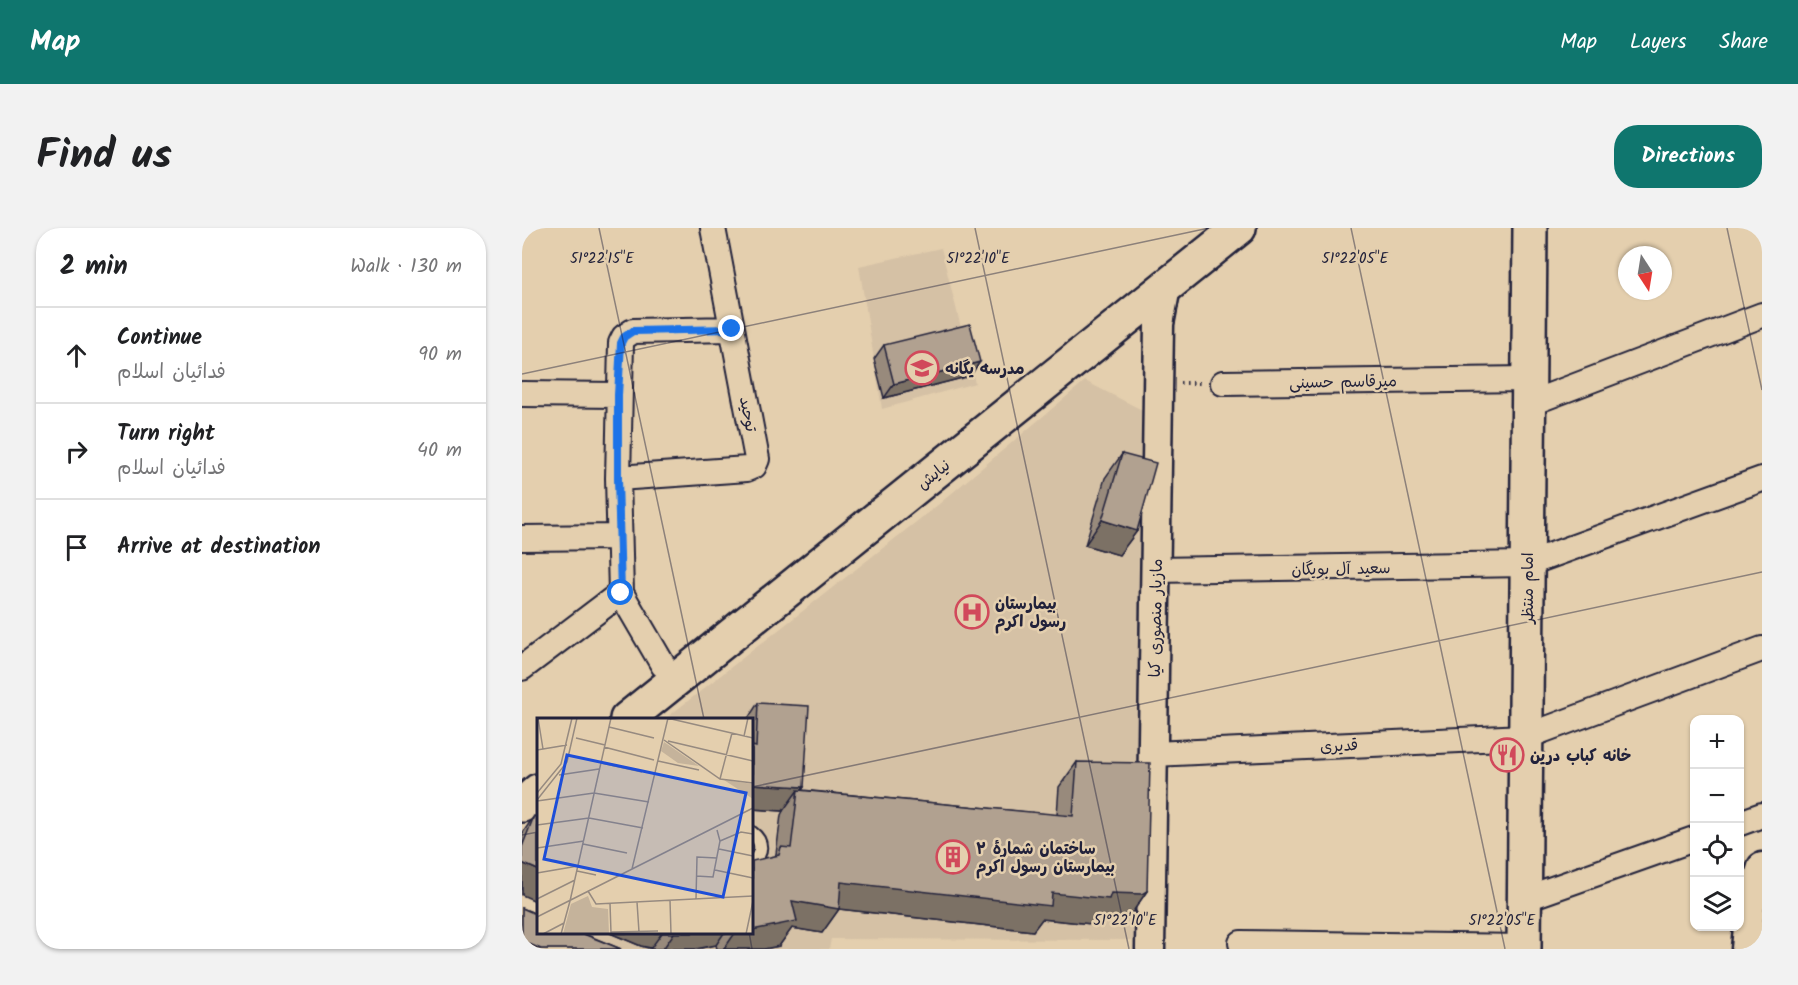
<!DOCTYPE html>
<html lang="en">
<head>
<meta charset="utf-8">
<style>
  body { margin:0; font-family:Kalam,"Playpen Sans Arabic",sans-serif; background:#f2f2f2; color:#202124 }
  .controls { position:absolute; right:18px; bottom:18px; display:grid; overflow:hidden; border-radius:12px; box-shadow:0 2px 4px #0004 }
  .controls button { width:54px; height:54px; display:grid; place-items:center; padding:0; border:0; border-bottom:2px solid #e0e0e0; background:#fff; color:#202124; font:30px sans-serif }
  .compass { position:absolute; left:1096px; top:18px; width:54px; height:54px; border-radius:50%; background:#fff; box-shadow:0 2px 4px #0004; rotate:168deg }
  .stop { position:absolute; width:18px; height:18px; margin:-14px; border:4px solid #1a73e8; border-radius:50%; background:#fff }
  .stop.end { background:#1a73e8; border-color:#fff; box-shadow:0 2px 6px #0008 }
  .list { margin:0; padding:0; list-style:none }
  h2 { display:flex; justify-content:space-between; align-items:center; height:78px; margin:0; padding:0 24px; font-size:26px }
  h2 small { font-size:20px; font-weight:400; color:#757577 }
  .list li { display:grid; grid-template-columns:39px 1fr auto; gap:18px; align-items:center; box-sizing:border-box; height:96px; padding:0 24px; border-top:2px solid #e0e0e0 }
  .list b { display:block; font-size:22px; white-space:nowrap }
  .list p { margin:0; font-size:20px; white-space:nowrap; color:#757577 }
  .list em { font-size:20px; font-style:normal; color:#757577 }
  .icon { flex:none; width:33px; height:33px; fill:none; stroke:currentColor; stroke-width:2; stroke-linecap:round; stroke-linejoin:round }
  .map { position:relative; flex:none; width:1240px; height:721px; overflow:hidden; border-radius:24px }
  header { display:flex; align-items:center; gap:36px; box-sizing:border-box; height:84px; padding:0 30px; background:#0f766e; color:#fff }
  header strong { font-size:28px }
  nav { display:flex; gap:33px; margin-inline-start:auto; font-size:21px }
  .intro { display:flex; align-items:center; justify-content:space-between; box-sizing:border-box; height:144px; padding:0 36px }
  h1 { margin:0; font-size:42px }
  .button { padding:15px 27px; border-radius:24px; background:#0f766e; color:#fff; font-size:21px; font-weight:700 }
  main { display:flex; gap:36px; padding:0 36px }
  aside { flex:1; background:#fff; border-radius:24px; box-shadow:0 2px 4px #0004 }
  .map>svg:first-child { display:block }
  .built { fill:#d5c1a5 }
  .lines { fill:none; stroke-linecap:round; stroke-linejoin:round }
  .service-casing { stroke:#22223b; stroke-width:16 }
  .minor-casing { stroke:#22223b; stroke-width:28 }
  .tertiary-casing { stroke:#22223b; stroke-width:33 }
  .secondary-casing { stroke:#22223b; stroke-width:38 }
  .path { stroke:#22223b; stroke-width:4; stroke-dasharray:1.5 4.5; stroke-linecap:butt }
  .service { stroke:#e4cfae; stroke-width:12 }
  .minor { stroke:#e4cfae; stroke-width:24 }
  .tertiary { stroke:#e4cfae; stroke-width:28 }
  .secondary { stroke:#e4cfae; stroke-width:33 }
  .wall { fill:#988a7c; stroke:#22223b; stroke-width:1.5 }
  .shaded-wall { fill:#7c7165; stroke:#22223b; stroke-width:1.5 }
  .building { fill:#b1a190; stroke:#22223b; stroke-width:1.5 }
  .route { stroke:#1a73e8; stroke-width:8 }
  .ticks { fill:none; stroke:#22223b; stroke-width:1.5; stroke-opacity:0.45 }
  .labels { text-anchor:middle; stroke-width:5; stroke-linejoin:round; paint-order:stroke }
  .poi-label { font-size:16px; font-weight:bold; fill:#22223b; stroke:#e4cfae; text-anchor:start }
  .street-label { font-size:16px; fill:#22223b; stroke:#e4cfae }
  .inset-road { fill:none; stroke:#968a80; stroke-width:1.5 }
  .view { fill:#1d4ed8; fill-opacity:0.15; stroke:#1d4ed8; stroke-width:3 }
  .inset-edge { fill:none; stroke:#22223b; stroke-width:3 }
  .ticks-label { font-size:15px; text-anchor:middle; fill:#22223b; stroke:#e4cfae; stroke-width:5; stroke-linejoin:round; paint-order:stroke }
</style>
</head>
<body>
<header>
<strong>Map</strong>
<nav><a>Map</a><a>Layers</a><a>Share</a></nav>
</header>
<div class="intro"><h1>Find us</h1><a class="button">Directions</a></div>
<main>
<aside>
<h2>2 min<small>Walk · 130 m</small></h2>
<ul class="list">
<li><svg class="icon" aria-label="ahead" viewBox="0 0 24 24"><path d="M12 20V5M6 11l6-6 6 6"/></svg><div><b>Continue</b><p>فدائیان اسلام</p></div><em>90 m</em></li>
<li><svg class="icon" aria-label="right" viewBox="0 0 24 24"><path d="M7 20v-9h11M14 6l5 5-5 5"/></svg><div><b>Turn right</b><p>فدائیان اسلام</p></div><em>40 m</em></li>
<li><svg class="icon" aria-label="arrive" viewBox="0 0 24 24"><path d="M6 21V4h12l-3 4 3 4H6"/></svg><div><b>Arrive at destination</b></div></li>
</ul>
</aside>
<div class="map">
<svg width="1240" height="721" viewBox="0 0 1240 721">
  <rect width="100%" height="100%" fill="#e4cfae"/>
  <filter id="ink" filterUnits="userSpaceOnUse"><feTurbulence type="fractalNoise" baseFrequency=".0167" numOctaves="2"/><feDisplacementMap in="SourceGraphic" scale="12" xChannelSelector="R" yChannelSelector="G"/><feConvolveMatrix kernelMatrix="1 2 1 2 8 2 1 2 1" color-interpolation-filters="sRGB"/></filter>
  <g filter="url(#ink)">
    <path class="built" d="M419,20l34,135 -93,26 -23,-143z
      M563,153l61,31 -11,528 -304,-1 -2,10h-223l-40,-16 186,-1v-213h-87l274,-215z"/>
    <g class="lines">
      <g class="service-casing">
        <path id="service" d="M230,605c11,8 11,21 0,29"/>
      </g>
      <g class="minor-casing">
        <path id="minor" d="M701,155l305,-4
          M0,166l97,1
          M1006,176l234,-89
          M96,250l129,-9 7,-3 3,-7 -44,-231
          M0,310l97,-1
          M633,342l372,-6 235,-85
          M141,437l-42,-72 -3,-115 3,-135 3,-6 9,-6 99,-2
          M0,440l99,-75
          M631,526l372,-17 237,-88
          M1218,595l22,-8
          M1002,671l170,-60
          M719,715l283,4"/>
      </g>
      <g class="tertiary-casing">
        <path id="tertiary" d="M628,721l9,-625 7,-37
          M1224,721l4,-43 12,-39"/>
      </g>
      <g class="secondary-casing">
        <path id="secondary" d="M105,491l612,-491
          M0,577l16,-14
          M1002,721l6,-721"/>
      </g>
      <path class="path" d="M658,155h23"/>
      <use href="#service" class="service"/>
      <use href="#minor" class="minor"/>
      <use href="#tertiary" class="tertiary"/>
      <use href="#secondary" class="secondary"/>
    </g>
    <path class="wall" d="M362,117l86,31 -86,22 -10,-39z
      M600,226l15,77 -18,24 -34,-10 20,-67z
      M236,475l46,84 -2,3 255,25 2,-28 18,-25 70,129 -17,25 -5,3 -29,-1 -4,6 -50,-5 -9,12 -194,-22 -17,24 -30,-5 -13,18 -15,3h-47l-1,-4 -20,4h-45l-10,-3 -31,-13h142l24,-79 5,-39 2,-4 -31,-2v-89h-5z
      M12,588l-12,79v-61z
      M0,680l99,41h-94l-5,-2z"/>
    <path class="shaded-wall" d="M458,134l-10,14 -86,22 10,-14z
      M580,292l35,11 -18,24 -34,-10z
      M230,556l52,3 -7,10 1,-7 -15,21 -31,-2z
      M0,635l16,7v32l-16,-7z
      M319,654l211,11h59l36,-2 -17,25 -5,3 -29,-1 -4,6 -50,-5 -9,12 -194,-22 -17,24 -30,-5 -13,18 -15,3h-40l11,-16h17v-3l40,-29z
      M88,705h52l-11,15 -10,-2z
      M152,705h50l-8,12 -20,4h-33z"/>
    <path class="building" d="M448,96l10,38 -86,22 -10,-39z
      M600,226l34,9 -19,68 -35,-11z
      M236,475l51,3 -5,81 -52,-3v-38l4,1z
      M555,534l73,1 -3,128 -5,3 -31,-1 -2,6 -57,-6 -1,13 -210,-24 -2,27 -47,-8 5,20 -45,9v-69l27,-6 2,-8 10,1 7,-58 275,26z
      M12,588l4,2v52l-16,-7v-16z
      M0,680l16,7v18h43l40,16h-80l-19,-8z"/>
  </g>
  <g class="lines" filter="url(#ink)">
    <path class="route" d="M99,365l-3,-115v-83l3,-52 3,-6 9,-6 99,-2"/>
  </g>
  <path class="ticks" d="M77,0l105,491M453,0l154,721M829,0l154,721M1205,0l35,162M0,146l687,-146M230,559l1010,-215M0,607l16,-3M227,704l3,17"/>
  <defs>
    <g id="school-ring" transform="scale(1.725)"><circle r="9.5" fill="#e4cfae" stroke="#d1495b" stroke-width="1.5"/><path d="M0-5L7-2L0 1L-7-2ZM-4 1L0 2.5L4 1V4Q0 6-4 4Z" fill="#d1495b"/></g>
    <g id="hospital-ring" transform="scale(1.725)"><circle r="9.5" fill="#e4cfae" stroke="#d1495b" stroke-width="1.5"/><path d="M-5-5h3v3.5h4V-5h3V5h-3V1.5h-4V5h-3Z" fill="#d1495b"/></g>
    <g id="restaurant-ring" transform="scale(1.725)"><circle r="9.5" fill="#e4cfae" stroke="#d1495b" stroke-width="1.5"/><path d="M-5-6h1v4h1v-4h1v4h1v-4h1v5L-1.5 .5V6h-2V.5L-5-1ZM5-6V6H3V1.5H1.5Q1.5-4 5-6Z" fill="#d1495b"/></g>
    <g id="building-ring" transform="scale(1.725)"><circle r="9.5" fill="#e4cfae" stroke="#d1495b" stroke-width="1.5"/><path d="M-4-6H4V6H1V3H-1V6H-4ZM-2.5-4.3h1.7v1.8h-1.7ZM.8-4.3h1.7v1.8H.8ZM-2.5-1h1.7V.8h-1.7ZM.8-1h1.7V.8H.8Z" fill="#d1495b"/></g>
  </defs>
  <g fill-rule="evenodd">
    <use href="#school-ring" x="400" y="140"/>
    <use href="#hospital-ring" x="450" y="384"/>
    <use href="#restaurant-ring" x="985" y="527"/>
    <use href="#building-ring" x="431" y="629"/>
  </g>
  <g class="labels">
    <g class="poi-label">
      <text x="423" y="146">مدرسه یگانه</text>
      <text x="473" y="381">بیمارستان<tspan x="473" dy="18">رسول اکرم</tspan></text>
      <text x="1008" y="533">خانه کباب درین</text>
      <text x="454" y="626">ساختمان شمارهٔ ۲<tspan x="454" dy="18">بیمارستان رسول اکرم</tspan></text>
    </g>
    <g class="street-label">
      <text transform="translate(821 153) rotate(-1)" y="6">میرقاسم حسینی</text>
      <text transform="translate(227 186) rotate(79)" y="6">توحید</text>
      <text transform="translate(411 246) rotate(-39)" y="6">نیایش</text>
      <text transform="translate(819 340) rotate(-1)" y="6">سعید آل بویگان</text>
      <text transform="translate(1005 360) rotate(-90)" y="6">امام منتظر</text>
      <text transform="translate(633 390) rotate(-89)" y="6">مازیار منصوری کیا</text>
      <text transform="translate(817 517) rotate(-3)" y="6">قدیری</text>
    </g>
  </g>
  <g transform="translate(15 490)">
    <rect width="216" height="216" fill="#e4cfae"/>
    <path d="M127,24l35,24 -21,-3 -17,-12zM187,62l29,4v15zM51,178l4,11 16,2 1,25h-46l8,-30z" fill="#c5b39b"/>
    <path class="inset-road" d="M1,0l5,31M130,0l86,20M72,9l45,11M207,18l4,-18M39,20l29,7M127,22l56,39 33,4M131,23l85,20M67,29l50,13M0,32l30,-5M121,43l41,9M64,45l41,9M22,57l40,-6M183,61l12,-46M0,75l24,-29 11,-46M0,82l30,-38 10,-44M0,83l57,-8 55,9M0,107l52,-7 54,10M183,123l21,-9 12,2M46,126l44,9M0,130l47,-7M182,131l34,7M95,151l36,-151M178,152l38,8M40,153l19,4M0,155l41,-7M159,158l17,1 7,-36 -3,-11M51,173l8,13 157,-8M0,181l38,-19M159,181l1,-42 20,1M133,182l1,34M33,183l41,-183M100,184l2,30M73,185l1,30M0,199l216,-109M74,214l47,-1M6,216l21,-11M24,216l9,-33M209,216l7,-33"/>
    <path class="view" d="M30,37l179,38 -23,104 -179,-38z"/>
    <rect width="216" height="216" class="inset-edge"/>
  </g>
  <g class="ticks-label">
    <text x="80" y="35">51°22'15"E</text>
    <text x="456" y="35">51°22'10"E</text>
    <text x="833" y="35">51°22'05"E</text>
    <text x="603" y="697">51°22'10"E</text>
    <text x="980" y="697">51°22'05"E</text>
  </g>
</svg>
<div class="controls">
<button>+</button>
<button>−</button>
<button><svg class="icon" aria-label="locate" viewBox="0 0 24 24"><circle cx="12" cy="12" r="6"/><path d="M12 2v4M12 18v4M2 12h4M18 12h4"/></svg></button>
<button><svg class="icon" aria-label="layers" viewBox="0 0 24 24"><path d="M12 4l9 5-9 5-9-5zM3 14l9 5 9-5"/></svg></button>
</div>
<svg class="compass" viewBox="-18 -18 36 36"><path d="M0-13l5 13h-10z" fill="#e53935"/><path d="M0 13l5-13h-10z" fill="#757577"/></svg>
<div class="stop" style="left:99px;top:365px"></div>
<div class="stop end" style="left:210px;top:101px"></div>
</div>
</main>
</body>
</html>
